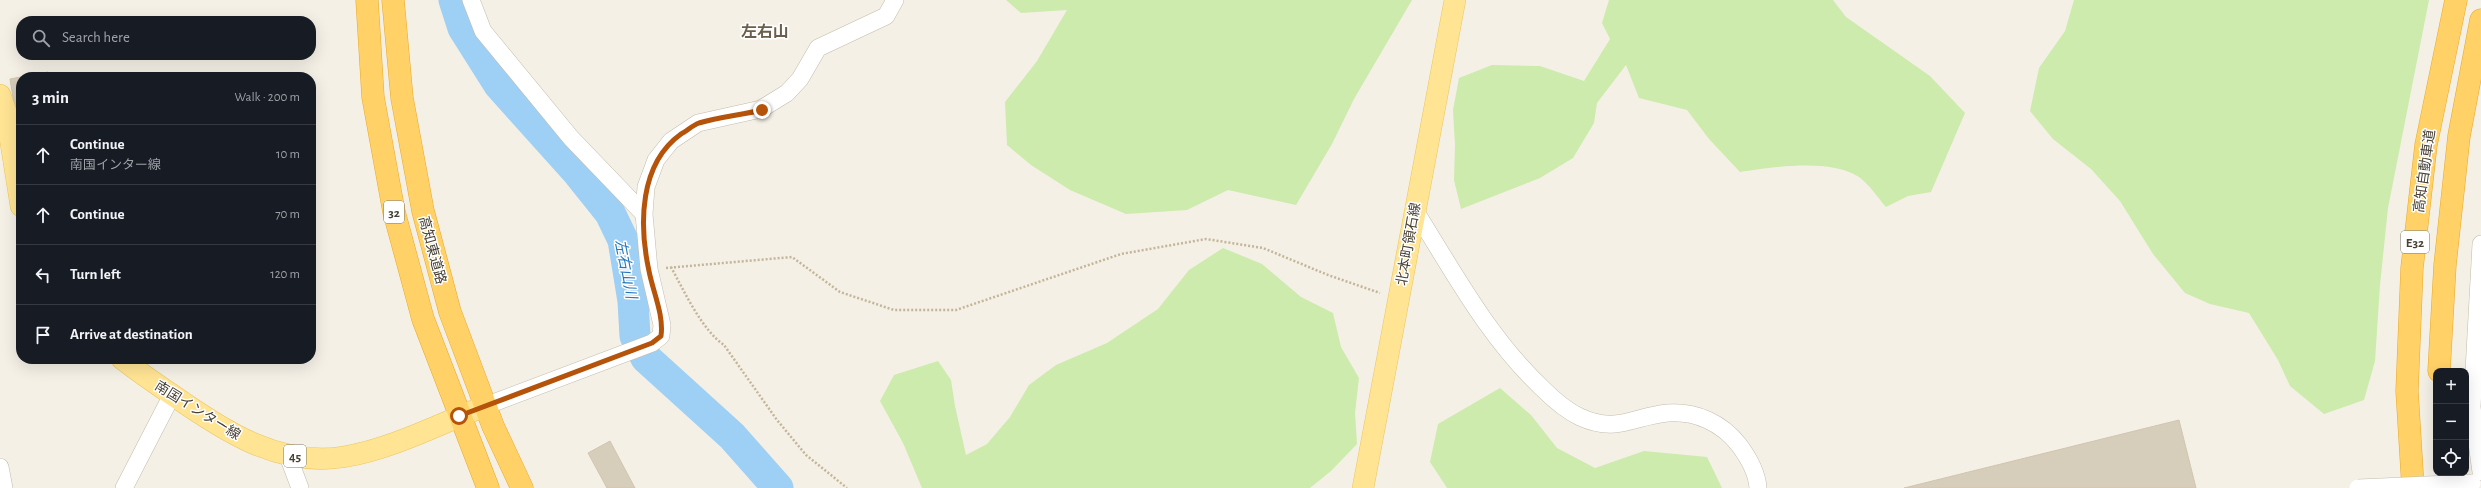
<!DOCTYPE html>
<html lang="en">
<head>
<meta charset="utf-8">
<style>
  body { margin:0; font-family:"Alegreya Sans","Noto Sans JP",sans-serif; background:#242831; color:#f1f3f6 }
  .controls { position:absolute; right:12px; bottom:12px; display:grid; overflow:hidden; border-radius:8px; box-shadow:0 4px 16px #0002 }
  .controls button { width:36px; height:36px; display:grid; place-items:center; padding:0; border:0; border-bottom:1px solid #363941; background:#171b24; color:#f1f3f6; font:20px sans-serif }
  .stop { position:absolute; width:12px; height:12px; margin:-9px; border:3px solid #b45309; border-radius:50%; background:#fff }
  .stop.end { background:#b45309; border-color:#fff; box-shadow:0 1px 4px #0008 }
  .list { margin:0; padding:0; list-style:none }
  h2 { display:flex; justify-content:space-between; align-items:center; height:52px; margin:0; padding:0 16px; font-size:17px }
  h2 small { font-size:13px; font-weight:400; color:#9ea1a6 }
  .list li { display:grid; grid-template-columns:26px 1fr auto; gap:12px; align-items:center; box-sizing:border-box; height:60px; padding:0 16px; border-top:1px solid #363941 }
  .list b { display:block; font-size:15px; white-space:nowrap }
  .list p { margin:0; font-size:13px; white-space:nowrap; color:#9ea1a6 }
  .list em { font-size:13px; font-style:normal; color:#9ea1a6 }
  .icon { flex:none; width:22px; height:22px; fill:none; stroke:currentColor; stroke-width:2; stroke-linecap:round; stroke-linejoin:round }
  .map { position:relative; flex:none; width:2481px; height:488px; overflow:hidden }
  .search { position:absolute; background:#171b24; box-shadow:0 4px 16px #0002; left:16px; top:16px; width:300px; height:44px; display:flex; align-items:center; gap:10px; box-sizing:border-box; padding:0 14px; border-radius:16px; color:#9ea1a6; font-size:15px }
  .panel { position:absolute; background:#171b24; box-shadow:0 4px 16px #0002; left:16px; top:72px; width:300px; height:292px; border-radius:16px }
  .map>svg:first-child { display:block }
  .green { fill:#cdebac }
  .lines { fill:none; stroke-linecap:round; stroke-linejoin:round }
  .river { stroke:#9ecff5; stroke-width:31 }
  .building { fill:#d7cdbb; stroke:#d2c5ae }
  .minor-casing { stroke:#c3bcab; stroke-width:18 }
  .major-casing { stroke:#ecc55d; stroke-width:22 }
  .highway-casing { stroke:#e8a92d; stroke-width:23 }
  .path { stroke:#c3b598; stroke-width:2.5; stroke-dasharray:2 2; stroke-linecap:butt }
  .minor { stroke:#fff; stroke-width:17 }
  .major { stroke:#ffe494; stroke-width:21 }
  .highway { stroke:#ffd166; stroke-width:22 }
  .minor-bridge-casing { stroke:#c3bcab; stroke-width:18; stroke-linecap:butt }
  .minor-bridge { stroke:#fff; stroke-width:17 }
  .route { stroke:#b45309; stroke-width:5 }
  .labels { text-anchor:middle; stroke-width:3; stroke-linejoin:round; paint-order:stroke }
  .shield { fill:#fff; stroke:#7f7a72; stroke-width:1 }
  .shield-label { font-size:13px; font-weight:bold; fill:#484135 }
  .street-label { font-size:14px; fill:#484135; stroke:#fff }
  .water-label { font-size:15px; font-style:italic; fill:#2677bb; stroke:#fff }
  .quarter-label { font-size:16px; font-weight:bold; fill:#6b5f4b; stroke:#fff }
</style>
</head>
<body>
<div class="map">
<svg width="2481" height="488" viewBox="0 0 2481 488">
  <rect width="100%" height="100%" fill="#f4f0e6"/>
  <path class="green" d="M1006,0h406l-58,99 -22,45 -36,61 -68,-15 -41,20 -61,4 -56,-24 -39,-25 -24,-20 -2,-43 32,-41 30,-51 -46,3z
    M1609,0h224l13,17 84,59 35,37 -34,79 -23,4 -22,11c-8,-9 -17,-23 -27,-30 -29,-19 -87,-10 -119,-5l-31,-33 -22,-29 -48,-12 -13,-33 -29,38 -3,20 -21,35 -33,20 -79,31 -7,-29 1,-35 -2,-35 6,-32 33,-13 48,1 44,15 26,-42 -8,-16z
    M2074,0h355l-41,208 -8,77 -5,76 -11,39 -40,14 -34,-28 -12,-26 -29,-47 -39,-9 -25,-11 -32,-39 -33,-53 -29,-32 -38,-30 -23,-28 9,-43 26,-37z
    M1223,248l39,16 39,33 32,16 8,34 18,31 -4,35 2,31 -26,27 -21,17h-388l-19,-45 -23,-42 14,-26 44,-14 13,19 4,26 11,49 21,-11 23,-27 19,-32 27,-20 51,-22 51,-34 31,-39z
    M1500,388l31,27 26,33 38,20 49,-17 63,6 15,31h-275l-17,-26 8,-38z"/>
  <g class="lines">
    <path class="river" d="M454,0l9,28 36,57 79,88 32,40 13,27 10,61 2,35 11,22 86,78 46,52"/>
  </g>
  <path class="building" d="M48,72l1,5h-28l-1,62 -10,-60z
    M2179,420l17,68h-292z
    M610,441l25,47h-28l-19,-35z"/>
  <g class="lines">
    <g class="minor-casing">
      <path id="minor" d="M471,0l12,31 88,107 73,76
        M1414,209c39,62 74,128 128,179 11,11 23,22 38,29 37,17 53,-1 88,-4 28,-2 54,10 71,32 9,12 18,27 19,43
        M2481,244l-9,163 9,65
        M485,406l167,-63 9,-7 1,-11 -13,-56 -5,-55 2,-27 10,-27 15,-19 27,-18 63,-14 26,-16 13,-14 18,-31 68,-32 9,-16
        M288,456l12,32
        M0,467l4,21
        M124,488l48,-93"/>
    </g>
    <g class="major-casing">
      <path id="major" d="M0,95l6,17 15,94
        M122,359c17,13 34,25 52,37 50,35 105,71 169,61 49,-8 96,-33 142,-51
        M1363,488l92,-488"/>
    </g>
    <g class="highway-casing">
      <path id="highway" d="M367,0l6,97 21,115 29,107 65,169
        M393,0l9,98 21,113 27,101 43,114 29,62
        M2439,371l6,-106 14,-129 22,-116
        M2413,488l-6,-97 5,-123 14,-123 30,-145"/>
    </g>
    <path class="path" d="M671,267c13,24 31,63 53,78l53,75 29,35 41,33
      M666,268l126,-11 48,35 54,18h62l165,-56 85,-15 57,9 65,27 52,18"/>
    <use href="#minor" class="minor"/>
    <use href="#major" class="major"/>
    <use href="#highway" class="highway"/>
    <g class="minor-bridge-casing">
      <path id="minor-bridge" d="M2358,488l114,-5"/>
    </g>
    <use href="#minor-bridge" class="minor-bridge"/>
  </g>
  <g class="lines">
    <path class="route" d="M459,416l193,-73 9,-7c3,-21 -8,-44 -12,-65 -10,-46 -10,-107 32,-137 6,-3 12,-9 18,-11 20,-6 42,-8 63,-13"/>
  </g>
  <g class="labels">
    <g class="shield">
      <rect x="384" y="201" width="20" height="22" rx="3"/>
      <rect x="2401" y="231" width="28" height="22" rx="3"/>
      <rect x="284" y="445" width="22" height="22" rx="3"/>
    </g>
    <g class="shield-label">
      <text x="394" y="217">32</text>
      <text x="2415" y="247">E32</text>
      <text x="295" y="461">45</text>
    </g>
    <g class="street-label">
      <text transform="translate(2424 171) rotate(-82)" y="5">高知自動車道</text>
      <text transform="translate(1408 244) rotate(-80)" y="5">北本町領石線</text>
      <text transform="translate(433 250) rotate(75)" y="5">高知東道路</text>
      <text transform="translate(198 410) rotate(32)" y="5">南国インター線</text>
    </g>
    <g class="water-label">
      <text transform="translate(626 269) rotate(79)" y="5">左右山川</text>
    </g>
    <g class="quarter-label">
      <text x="765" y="37">左右山</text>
    </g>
  </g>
</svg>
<div class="controls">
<button>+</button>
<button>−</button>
<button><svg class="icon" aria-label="locate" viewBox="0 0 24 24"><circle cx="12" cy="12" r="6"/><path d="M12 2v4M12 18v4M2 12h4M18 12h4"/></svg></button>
</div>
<div class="stop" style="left:459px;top:416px"></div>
<div class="stop end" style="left:762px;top:110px"></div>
<div class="search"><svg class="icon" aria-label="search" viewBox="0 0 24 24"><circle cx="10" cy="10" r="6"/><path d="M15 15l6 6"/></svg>Search here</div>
<section class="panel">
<h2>3 min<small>Walk · 200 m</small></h2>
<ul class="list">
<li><svg class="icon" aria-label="ahead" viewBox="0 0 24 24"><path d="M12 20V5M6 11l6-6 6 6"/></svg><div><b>Continue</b><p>南国インター線</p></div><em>10 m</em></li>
<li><svg class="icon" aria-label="ahead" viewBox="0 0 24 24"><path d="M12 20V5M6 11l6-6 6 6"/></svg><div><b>Continue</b></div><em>70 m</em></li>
<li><svg class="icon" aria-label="left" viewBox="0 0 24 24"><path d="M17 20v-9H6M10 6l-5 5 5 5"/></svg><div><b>Turn left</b></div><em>120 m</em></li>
<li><svg class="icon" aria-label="arrive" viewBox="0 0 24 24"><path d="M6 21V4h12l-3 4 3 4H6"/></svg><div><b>Arrive at destination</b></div></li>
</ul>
</section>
</div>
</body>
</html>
